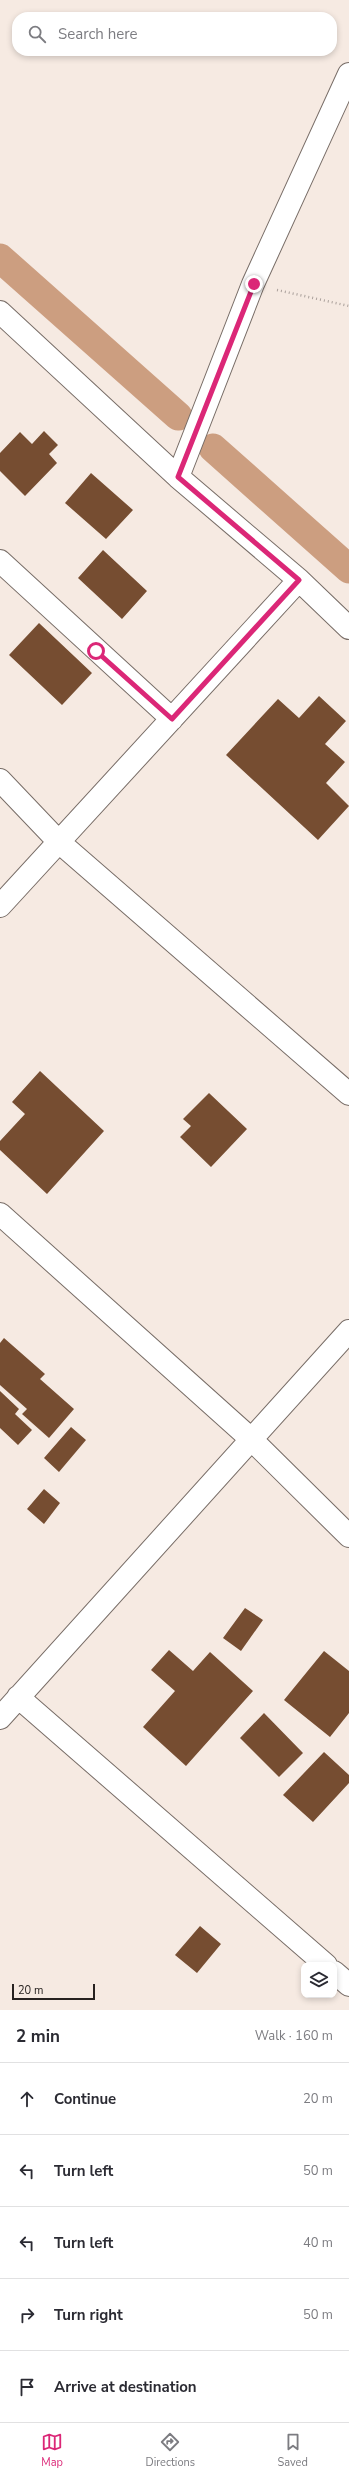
<!DOCTYPE html>
<html lang="en">
<head>
<meta charset="utf-8">
<style>
  body { margin:0; font-family:"Nunito Sans",sans-serif; background:#f2f2f3; color:#2b2b33 }
  .controls { position:absolute; right:12px; bottom:12px; display:grid; overflow:hidden; border-radius:8px; box-shadow:0 2px 6px #0003 }
  .controls button { width:36px; height:36px; display:grid; place-items:center; padding:0; border:0; border-bottom:1px solid #e1e1e2; background:#fff; color:#2b2b33; font:20px sans-serif }
  .scale { position:absolute; left:12px; bottom:10px; width:83px; box-sizing:border-box; padding-left:4px; border:2px solid #272220; border-top:0; font-size:11px; line-height:14px; white-space:nowrap; color:#272220; -webkit-text-stroke:3px #f6eae2; paint-order:stroke }
  .stop { position:absolute; width:12px; height:12px; margin:-9px; border:3px solid #db2777; border-radius:50%; background:#fff }
  .stop.end { background:#db2777; border-color:#fff; box-shadow:0 1px 4px #0008 }
  .list { margin:0; padding:0; list-style:none }
  h2 { display:flex; justify-content:space-between; align-items:center; height:52px; margin:0; padding:0 16px; font-size:17px }
  h2 small { font-size:13px; font-weight:400; color:#7c7c81 }
  .list li { display:grid; grid-template-columns:26px 1fr auto; gap:12px; align-items:center; box-sizing:border-box; height:72px; padding:0 16px; border-top:1px solid #e1e1e2 }
  .list b { display:block; font-size:15px; white-space:nowrap }
  .list em { font-size:13px; font-style:normal; color:#7c7c81 }
  .icon { flex:none; width:22px; height:22px; fill:none; stroke:currentColor; stroke-width:2; stroke-linecap:round; stroke-linejoin:round }
  .map { position:relative; flex:none; width:349px; height:2010px; overflow:hidden }
  .search { position:absolute; background:#fff; box-shadow:0 2px 6px #0003; left:12px; right:12px; top:12px; height:44px; display:flex; align-items:center; gap:10px; box-sizing:border-box; padding:0 14px; border-radius:16px; color:#7c7c81; font-size:15px }
  .sheet { height:412px; background:#fff }
  nav { display:flex; justify-content:space-around; align-items:center; box-sizing:border-box; height:56px; border-top:1px solid #e1e1e2; background:#fff; font-size:11px; color:#7c7c81 }
  nav a { display:grid; justify-items:center; gap:2px }
  nav .on { color:#db2777 }
  .map>svg:first-child { display:block }
  .lines { fill:none; stroke-linecap:round; stroke-linejoin:round }
  .canal { stroke:#cc9e80; stroke-width:29 }
  .building { fill:#764d31 }
  .minor-casing { stroke:#786d67; stroke-width:24 }
  .path { stroke:#aaa09b; stroke-width:2.5; stroke-dasharray:1 3; stroke-linecap:butt }
  .minor { stroke:#fff; stroke-width:22 }
  .route { stroke:#db2777; stroke-width:5 }
</style>
</head>
<body>
<div class="map">
<svg width="349" height="2010" viewBox="0 0 349 2010">
  <rect width="100%" height="100%" fill="#f6eae2"/>
  <g class="lines">
    <path class="canal" d="M0,258l178,158
      M213,448l136,121"/>
  </g>
  <path class="building" d="M44,431l14,14 -9,9 8,9 -32,33 -25,-25v-18l20,-21 12,12z
    M91,473l42,37 -27,29 -41,-36z
    M103,550l44,41 -25,28 -44,-41z
    M39,623l53,50 -30,32 -53,-50z
    M319,696l27,25 -21,23 20,18 -19,21 23,23 -31,34 -92,-85 52,-56 21,19z
    M40,1071l64,60 -57,63 -47,-44v-9l25,-27 -13,-12z
    M209,1093l38,36 -36,38 -31,-30 11,-11 -8,-7z
    M4,1338l41,36 -5,5 34,30 -25,29 -27,-24 5,-5 -27,-24v-42z
    M0,1391l19,18 -4,5 17,16 -14,15 -18,-17z
    M71,1427l15,13 -27,32 -15,-14z
    M44,1489l16,14 -16,21 -17,-15z
    M245,1608l18,12 -22,31 -18,-13z
    M169,1650l24,21 17,-19 43,39 -67,75 -43,-39 32,-36 -24,-21z
    M324,1651l25,20v42l-19,24 -46,-37z
    M264,1713l39,40 -24,24 -39,-39z
    M324,1752l25,23v8l-36,39 -30,-27z
    M200,1926l21,18 -24,29 -22,-18z"/>
  <g class="lines">
    <g class="minor-casing">
      <path id="minor" d="M0,312l178,165 121,103 50,48
        M178,477l75,-193 96,-210
        M0,561l172,158
        M0,780l59,62 290,252
        M0,906l299,-326
        M0,1214l251,225 98,97
        M18,1697l308,268
        M0,1718l349,-387
        M334,1972l15,13"/>
    </g>
    <path class="path" d="M277,290l72,16"/>
    <use href="#minor" class="minor"/>
  </g>
  <g class="lines">
    <path class="route" d="M96,651l76,68 127,-139 -121,-103 76,-193"/>
  </g>
</svg>
<div class="controls">
<button><svg class="icon" aria-label="layers" viewBox="0 0 24 24"><path d="M12 4l9 5-9 5-9-5zM3 14l9 5 9-5"/></svg></button>
</div>
<div class="scale">20 m</div>
<div class="stop" style="left:96px;top:651px"></div>
<div class="stop end" style="left:254px;top:284px"></div>
<div class="search"><svg class="icon" aria-label="search" viewBox="0 0 24 24"><circle cx="10" cy="10" r="6"/><path d="M15 15l6 6"/></svg>Search here</div>
</div>
<section class="sheet">
<h2>2 min<small>Walk · 160 m</small></h2>
<ul class="list">
<li><svg class="icon" aria-label="ahead" viewBox="0 0 24 24"><path d="M12 20V5M6 11l6-6 6 6"/></svg><div><b>Continue</b></div><em>20 m</em></li>
<li><svg class="icon" aria-label="left" viewBox="0 0 24 24"><path d="M17 20v-9H6M10 6l-5 5 5 5"/></svg><div><b>Turn left</b></div><em>50 m</em></li>
<li><svg class="icon" aria-label="left" viewBox="0 0 24 24"><path d="M17 20v-9H6M10 6l-5 5 5 5"/></svg><div><b>Turn left</b></div><em>40 m</em></li>
<li><svg class="icon" aria-label="right" viewBox="0 0 24 24"><path d="M7 20v-9h11M14 6l5 5-5 5"/></svg><div><b>Turn right</b></div><em>50 m</em></li>
<li><svg class="icon" aria-label="arrive" viewBox="0 0 24 24"><path d="M6 21V4h12l-3 4 3 4H6"/></svg><div><b>Arrive at destination</b></div></li>
</ul>
</section>
<nav>
<a class="on"><svg class="icon" aria-label="map" viewBox="0 0 24 24"><path d="M3 6l6-2 6 2 6-2v14l-6 2-6-2-6 2zM9 4v14M15 6v14"/></svg>Map</a>
<a><svg class="icon" aria-label="directions" viewBox="0 0 24 24"><path d="M12 3l9 9-9 9-9-9zM9 14v-3h6M13 9l2 2-2 2"/></svg>Directions</a>
<a><svg class="icon" aria-label="saved" viewBox="0 0 24 24"><path d="M7 4h10v16l-5-4-5 4z"/></svg>Saved</a>
</nav>
</body>
</html>
